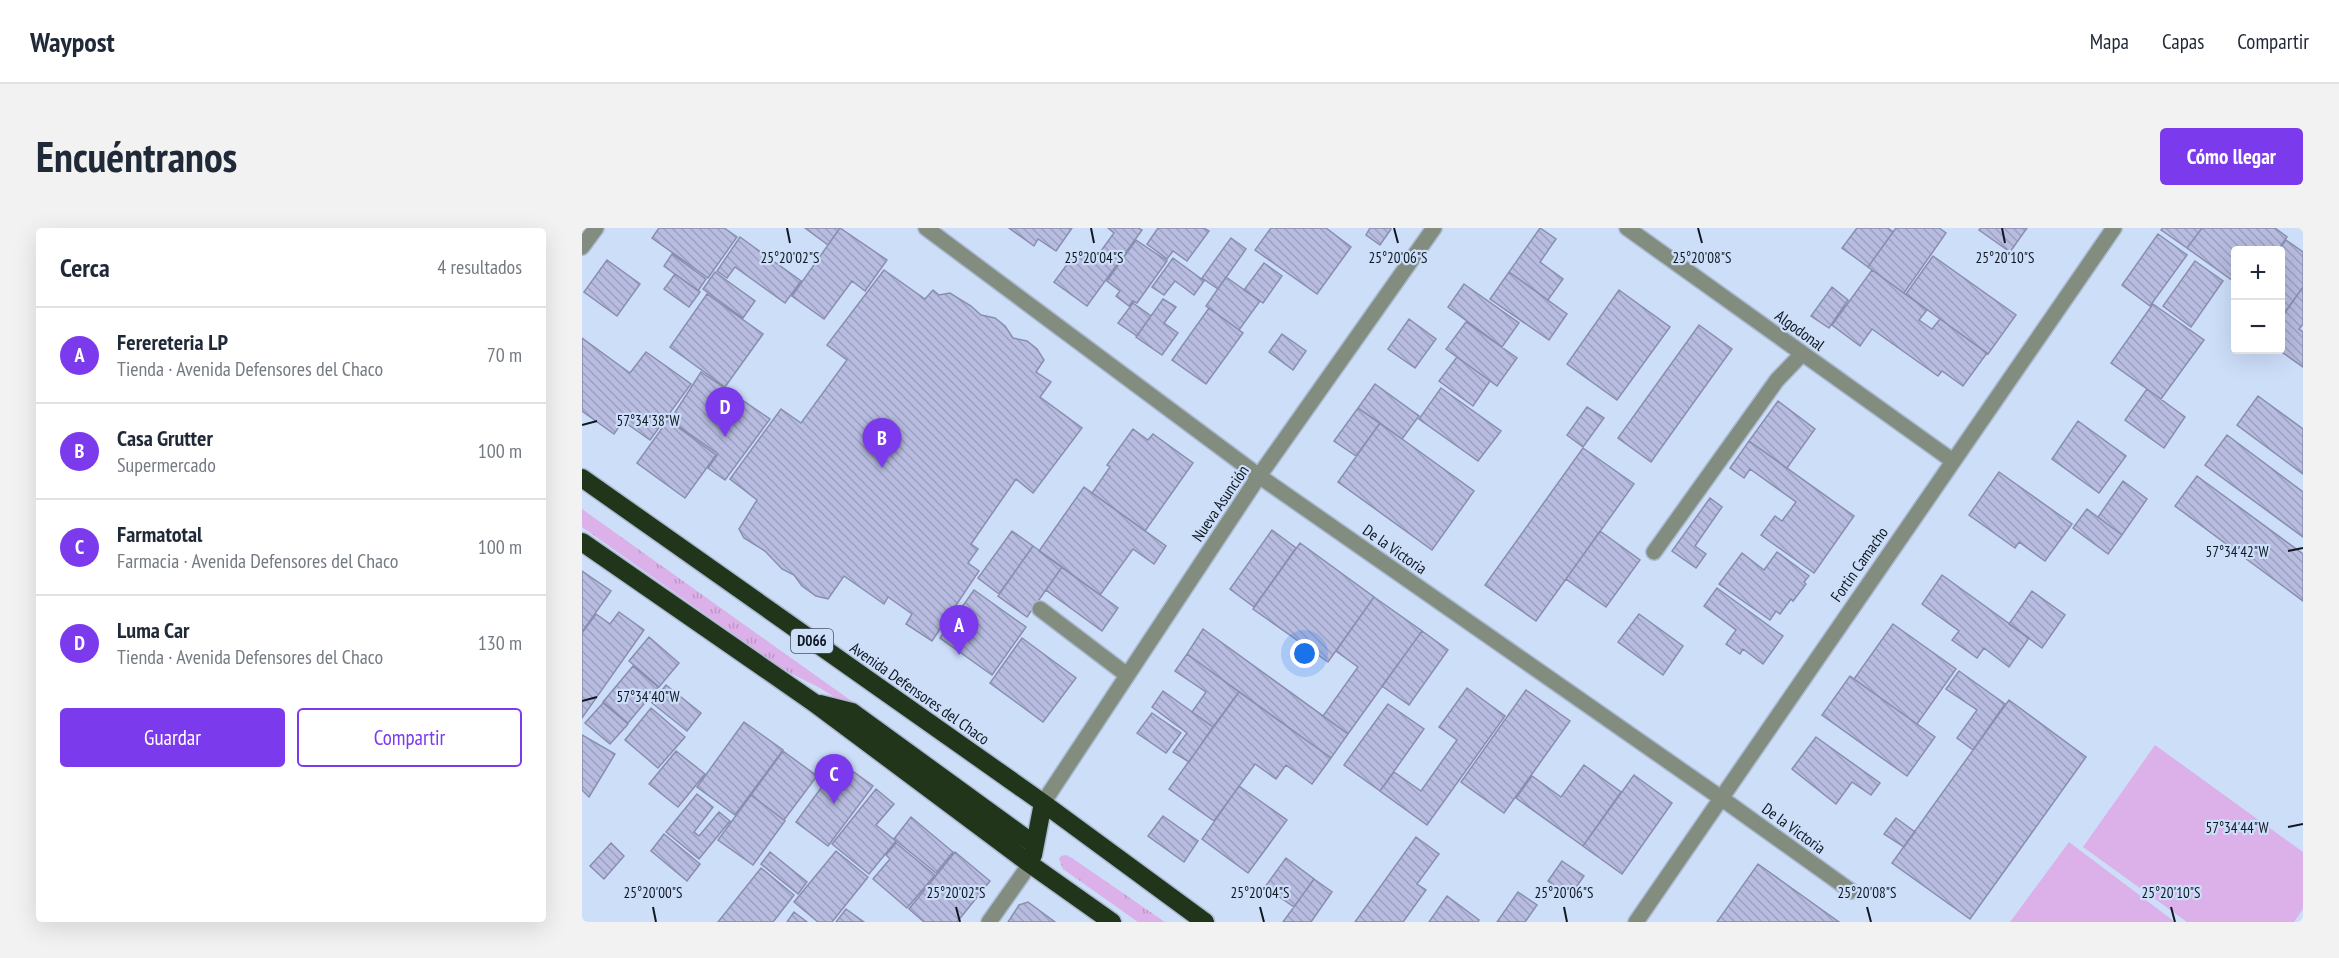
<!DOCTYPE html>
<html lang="es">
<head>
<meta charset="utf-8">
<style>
  body { margin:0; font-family:"PT Sans Narrow",sans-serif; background:#f2f2f3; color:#1f2937 }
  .controls { position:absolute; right:18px; top:18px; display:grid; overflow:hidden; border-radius:6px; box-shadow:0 6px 24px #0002 }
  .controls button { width:54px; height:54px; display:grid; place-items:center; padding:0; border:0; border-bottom:2px solid #e0e1e3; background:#fff; color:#1f2937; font:30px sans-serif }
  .you { position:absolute; left:723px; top:426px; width:21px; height:21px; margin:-15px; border:4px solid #fff; border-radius:50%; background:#1a73e8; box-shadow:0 0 0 9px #1a73e833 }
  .badge { display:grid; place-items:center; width:39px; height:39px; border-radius:50%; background:#7c3aed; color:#fff; font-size:20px; font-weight:700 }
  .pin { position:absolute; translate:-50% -50px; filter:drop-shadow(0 2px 3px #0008) }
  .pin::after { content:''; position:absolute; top:32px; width:21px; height:18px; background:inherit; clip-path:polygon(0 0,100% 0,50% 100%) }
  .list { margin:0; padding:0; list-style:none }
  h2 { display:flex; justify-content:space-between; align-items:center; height:78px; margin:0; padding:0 24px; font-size:26px }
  h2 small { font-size:20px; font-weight:400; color:#747a83 }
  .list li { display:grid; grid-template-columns:39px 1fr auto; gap:18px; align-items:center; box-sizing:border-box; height:96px; padding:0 24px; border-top:2px solid #e0e1e3 }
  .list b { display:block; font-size:22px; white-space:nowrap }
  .list p { margin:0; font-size:20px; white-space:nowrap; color:#747a83 }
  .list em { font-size:20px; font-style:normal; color:#747a83 }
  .actions { display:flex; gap:12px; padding:18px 24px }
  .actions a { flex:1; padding:14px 0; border:2px solid #7c3aed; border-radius:6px; text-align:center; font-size:21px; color:#7c3aed }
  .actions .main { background:#7c3aed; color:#fff }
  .map { position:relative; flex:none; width:1721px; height:694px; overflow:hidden; border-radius:6px }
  header { display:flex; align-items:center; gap:36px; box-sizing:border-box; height:84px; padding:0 30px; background:#fff; border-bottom:2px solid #e0e1e3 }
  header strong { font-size:28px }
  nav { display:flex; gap:33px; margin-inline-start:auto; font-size:21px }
  .intro { display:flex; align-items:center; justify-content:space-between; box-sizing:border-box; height:144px; padding:0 36px }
  h1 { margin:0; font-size:42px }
  .button { padding:15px 27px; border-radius:6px; background:#7c3aed; color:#fff; font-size:21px; font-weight:700 }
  main { display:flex; gap:36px; padding:0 36px }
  aside { flex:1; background:#fff; border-radius:6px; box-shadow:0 6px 24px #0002 }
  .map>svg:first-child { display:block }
  .grass { fill:url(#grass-tufts) }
  .green { fill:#dcb0e9 }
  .building { fill:url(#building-back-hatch); stroke:#898eb0; stroke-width:1.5 }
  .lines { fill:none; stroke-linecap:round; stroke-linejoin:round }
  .minor-casing { stroke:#abbad2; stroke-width:18 }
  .highway-casing { stroke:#abbad2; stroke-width:21 }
  .minor { stroke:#828d7f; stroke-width:15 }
  .highway { stroke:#21351b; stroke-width:18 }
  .ticks { fill:none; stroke:#101823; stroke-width:2 }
  .labels { text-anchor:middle; stroke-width:4.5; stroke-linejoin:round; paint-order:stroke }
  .shield { fill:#cddef9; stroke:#495363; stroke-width:1.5 }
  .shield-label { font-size:15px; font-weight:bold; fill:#101823 }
  .street-label { font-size:16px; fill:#101823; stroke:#cddef9 }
  .ticks-label { font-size:15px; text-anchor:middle; fill:#101823; stroke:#cddef9; stroke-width:4.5; stroke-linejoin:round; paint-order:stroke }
</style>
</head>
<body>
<header>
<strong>Waypost</strong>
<nav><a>Mapa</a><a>Capas</a><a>Compartir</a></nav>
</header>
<div class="intro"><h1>Encuéntranos</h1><a class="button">Cómo llegar</a></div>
<main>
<aside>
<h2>Cerca<small>4 resultados</small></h2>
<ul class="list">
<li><span class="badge">A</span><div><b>Ferereteria LP</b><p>Tienda · Avenida Defensores del Chaco</p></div><em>70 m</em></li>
<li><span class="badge">B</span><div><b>Casa Grutter</b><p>Supermercado</p></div><em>100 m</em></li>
<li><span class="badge">C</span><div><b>Farmatotal</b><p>Farmacia · Avenida Defensores del Chaco</p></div><em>100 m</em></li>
<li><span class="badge">D</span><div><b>Luma Car</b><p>Tienda · Avenida Defensores del Chaco</p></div><em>130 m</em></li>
</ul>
<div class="actions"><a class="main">Guardar</a><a>Compartir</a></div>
</aside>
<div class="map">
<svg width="1721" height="694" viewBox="0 0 1721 694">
  <defs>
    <pattern id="grass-tufts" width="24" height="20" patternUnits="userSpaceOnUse" patternTransform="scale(1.5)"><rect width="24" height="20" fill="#dcb0e9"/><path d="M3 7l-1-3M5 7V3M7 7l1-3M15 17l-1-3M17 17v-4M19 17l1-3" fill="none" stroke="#bc97c8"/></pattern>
    <pattern id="building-back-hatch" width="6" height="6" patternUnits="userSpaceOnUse" patternTransform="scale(1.5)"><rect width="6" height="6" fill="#b7bce0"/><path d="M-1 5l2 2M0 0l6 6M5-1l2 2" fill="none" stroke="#9ca1c0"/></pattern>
  </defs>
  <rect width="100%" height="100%" fill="#cddef9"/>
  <path class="grass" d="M0,281l292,208 -4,3 -50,-32 -36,-18 -202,-143z
    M484,627l6,3 93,64h-27l-75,-53 -4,-10 2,-3z"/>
  <path class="green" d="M1573,517l148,107v57l-9,13h-107l-104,-75z
    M1487,614l106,80h-165z"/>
  <path class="building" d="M77,0h65l13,9 -29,41 -56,-40z
    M223,0h35l-12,17z
    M258,0l47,32 -22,31 -13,-10 -28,38 -32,-23z
    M427,0h63l-16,23 -18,-12 -4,7z
    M526,0h30l4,2 -55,76 -33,-24 23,-31 16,11 21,-29z
    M576,0h46l5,3 -22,30 -14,-10 -6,8 -20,-15z
    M689,0h55l25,19 -34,47 -62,-44z
    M788,0h20l1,1 -11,16 -14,-10z
    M958,0l16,11 -16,23 23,17 -15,21 -39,-28z
    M1275,0h31l5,4 -25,35 -26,-19z
    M1314,0h43l7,5 -42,60 -36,-26z
    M1399,0h46l-17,24 -31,-22z
    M1581,0h39l-15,20 -26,-18z
    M1620,0h73l12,9 -9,13h-42v33l-49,-35z
    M1576,6l29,21 -37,51 -28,-21z
    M158,9l61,44 -16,22 -50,-36 -8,11 -10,-7z
    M649,10l15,11 -28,40 -16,-11z
    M554,12l31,21 -30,42 -4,-2 -4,5 -13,-10 4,-5 -13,-10z
    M1704,12l17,12v35l-21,30 -2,-67h-2z
    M90,26l34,25 -8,12 -34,-25z
    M1351,28l83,59 -28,39 -82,-60z
    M591,30l31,23 -10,14 -19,-14 -11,14 -12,-8z
    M25,32l33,24 -23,32 -33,-24z
    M1613,33l28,20 -32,46 -28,-21z
    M682,35l18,13 -19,27 -19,-13z
    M302,42l41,29 8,-9 6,5 11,-2 21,13 10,9 14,3 10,8 8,12 14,3 10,8 7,11 -8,12 15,10 -11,15 42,31 -49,65 -17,-14 -45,65 7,5 -10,14 11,8 -47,70 -26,-17 6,-10 -24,-17 -4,7 -40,-28 -16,23 -12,-3 -14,-10 -8,-11 -12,-6 -17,-18 -21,-13 -5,-9 18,-29 -27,-21 51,-70 20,14 46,-63 -20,-15z
    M1290,42l55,40 -8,10 13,9 8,-10 47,34 -24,33 -21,-15 -4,5 -66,-47 -12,17 -28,-21z
    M133,44l40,29 -12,17 -40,-29z
    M927,44l58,42 -18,26 -59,-41z
    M93,46l25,18 -11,15 -25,-18z
    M644,49l34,24 -21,29 -33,-24z
    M882,56l55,39 -17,24 -54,-40z
    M1250,59l16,13 -19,28 -18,-12z
    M1721,59v37l-4,5 4,3v35l-24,-17 1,-31z
    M1037,62l51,37 -53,73 -50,-36z
    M125,66l56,40 -38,53 -55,-40z
    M581,71l13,8 -12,16 14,10 -16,22 -26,-18z
    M551,75l18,13 -14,20 -19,-13z
    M1571,76l51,36 -43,59 -50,-36z
    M627,80l34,25 -37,51 -34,-24z
    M827,91l27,20 -21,29 -27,-19z
    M884,94l51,36 -20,28 -51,-37z
    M1117,97l33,24 -81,113 -33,-24z
    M700,106l24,17 -13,19 -24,-18z
    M0,110l48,35 16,-21 45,32 -41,56 -27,-19 -9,13 -32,-23z
    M875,129l33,24 -17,25 -34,-25z
    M119,144l69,47 -45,61 -17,-12 10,-14 -48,-34z
    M793,156l44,32 -17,23 -44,-31z
    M859,160l60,43 -23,30 -59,-42z
    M1565,161l38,28 -21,31 -39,-28z
    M1676,168l45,33v45l-66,-49z
    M1196,173l37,28 -28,39 -38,-27z
    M1005,179l17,11 -21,29 -16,-12z
    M776,180l22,15 -24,33 -22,-15z
    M86,192l48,35 -31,43 -48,-35z
    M1496,193l48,35 -27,37 -47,-34z
    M798,195l94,68 -42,59 -94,-68z
    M551,201l15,11 5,-6 40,29 -48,68 -53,-38 18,-26 -3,-2z
    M1645,207l76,57v45l-98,-72z
    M1167,213l105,75 -40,57 -53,-38 14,-19 7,5 14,-19 -46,-33 -6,9 -14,-10z
    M1001,220l51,36 -98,137 -51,-36z
    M1417,244l73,52 -27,37 -26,-19 -4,6 -46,-33z
    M1615,248l106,78v47l-128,-95z
    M1541,253l24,18 -25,36 -24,-18z
    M502,259l82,59 -12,18 -21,-15 -33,46 -61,-44z
    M1128,270l12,9 -27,39 11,8 -10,14 -24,-17z
    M1505,281l35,26 -14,19 -35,-26z
    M690,302l24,18 -42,59 -24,-18z
    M430,303l21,15 -34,48 -21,-16z
    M1018,303l40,29 -34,47 -40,-28z
    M718,315l74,54 -46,65 -75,-53z
    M451,318l29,21 -35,50 -29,-21z
    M1195,324l32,24 -5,6 2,2 -13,17 -2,-2 -11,15 -4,-3 -6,9 -51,-36 23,-31 22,17z
    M480,339l56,41 -16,23 -56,-41z
    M0,343l29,20 -29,41z
    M1360,347l87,63 -20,29 -25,-19 -7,10 -25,-18 7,-9 -37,-27z
    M1135,360l66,48 -20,28 -20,-15 -3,5 -14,-10 10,-14 -32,-24z
    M392,362l52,37 -34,48 -52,-37z
    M1450,363l33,24 -23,33 -33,-24z
    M792,369l48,34 -74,103 -25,-18 35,-49 -22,-16z
    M37,384l25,18 -62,88v-85l14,-19 14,10z
    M1057,386l44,32 -20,29 -45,-33z
    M1311,396l63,45 -39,55 -63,-45z
    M621,401l145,105 -17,24 -144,-104z
    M840,403l26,19 -39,55 -27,-19z
    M67,409l30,26 -20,24 -30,-26z
    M440,410l54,40 -33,44 -53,-39z
    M605,426l52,38 -26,35 -21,-15 14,-20 -31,-21z
    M51,438l25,21 -30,36 -25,-21z
    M1377,443l46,33 -32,46 -16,-12 20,-28 -31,-21z
    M1268,448l85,61 -28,39 -85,-61z
    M84,457l35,28 -14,18 -35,-28z
    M885,460l38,28 -78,109 -47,-34 14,-19 27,19 36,-51 -18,-13z
    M944,462l44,31 -66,92 -43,-31z
    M581,463l50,36 -24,35 -16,-10 14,-19 -35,-26z
    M657,464l92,66 -19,26 -26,-19 -10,14 -21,-15 -41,57 -45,-32z
    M1427,472l77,57 -116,162 -78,-56z
    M21,475l25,21 -18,20 -25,-21z
    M806,476l36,25 -44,62 -36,-26z
    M69,480l34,29 -27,31 -33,-28z
    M570,485l29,20 -15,20 -29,-20z
    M162,494l39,28 -48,65 -38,-28z
    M0,507l33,19 -26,43 -7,-7z
    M1234,509l64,46 -9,12 -19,-13 -16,22 -44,-35z
    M94,523l29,23 -27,33 -29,-23z
    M201,523l34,25 -33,44 -33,-25z
    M258,534l33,24 -45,60 -32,-24z
    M1002,537l37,27 -38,54 -67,-48 16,-22 29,21z
    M1052,547l38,28 -50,71 -39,-28z
    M657,558l48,34 -39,53 -46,-34z
    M294,561l18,15 -18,21 20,16 -27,33 -37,-30z
    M115,566l16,13 -19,25 5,4 20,-24 11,9 -31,38 -33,-27z
    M169,567l34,26 -32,44 -35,-25z
    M581,588l35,25 -14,21 -36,-26z
    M329,589l42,35 -17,21 -42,-34z
    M1314,590l19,14 -11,15 -20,-13z
    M82,606l36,30 -13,17 -36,-30z
    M834,609l23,17 -22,30 9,6 -23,32h-48z
    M29,615l13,13 -20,23 -14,-13z
    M314,615l39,32 -28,33 -34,-29 17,-20 -4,-4z
    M254,623l32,26 -36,45h-14l-24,-20z
    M188,624l37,30 -9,12 -37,-30z
    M373,624l35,29 -33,41h-33l-15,-13z
    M704,630l28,21 -20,28 -29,-20z
    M980,633l22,15 -14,20 -22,-15z
    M1176,636l81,58h-122z
    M179,640l33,27 -21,27h-55z
    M732,651l18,13 -21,30h-28z
    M936,664l19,13 -12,17h-28z
    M865,668l32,24 -1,2h-49z
    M446,674l27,20h-47l11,-17z
    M264,681l18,13h-28z
    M212,684l13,10h-20z"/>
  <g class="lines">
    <g class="minor-casing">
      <path id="minor" d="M344,0l333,248 462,322 130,93
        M1045,0l326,233
        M0,19l14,-19
        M1072,324l123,-172 25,-26
        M458,381l87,66
        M461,575l216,-327 175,-248
        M407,694l41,-58
        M1054,694l478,-694"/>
    </g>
    <g class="highway-casing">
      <path id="highway" d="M0,250l461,325 162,119
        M0,314l231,160 217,162 82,58
        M238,476l32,8 183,133
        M451,627l10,-52"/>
    </g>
    <use href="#minor" class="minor"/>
    <use href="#highway" class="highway"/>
  </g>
  <path class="ticks" d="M205,0l3,15M509,0l3,15M812,0l4,15M1116,0l4,15M1420,0l3,15M0,197l15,-4M1706,323l15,-3M0,473l15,-4M1706,599l15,-3M71,679l3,15M374,679l4,15M678,679l4,15M982,679l3,15M1285,679l4,15M1589,679l4,15"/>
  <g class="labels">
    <rect class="shield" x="209" y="401" width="42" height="24" rx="4.5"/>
    <g class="shield-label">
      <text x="230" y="418">D066</text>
    </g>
    <g class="street-label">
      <text transform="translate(1218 102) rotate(36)" y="6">Algodonal</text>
      <text transform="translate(638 275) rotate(-56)" y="6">Nueva Asunción</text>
      <text transform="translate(813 321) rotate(35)" y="6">De la Victoria</text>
      <text transform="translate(1277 336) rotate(-55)" y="6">Fortin Camacho</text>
      <text transform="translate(338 465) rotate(35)" y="6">Avenida Defensores del Chaco</text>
      <text transform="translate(1212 600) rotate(36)" y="6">De la Victoria</text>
    </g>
  </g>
  <g class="ticks-label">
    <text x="208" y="35">25°20'02"S</text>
    <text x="512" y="35">25°20'04"S</text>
    <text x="816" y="35">25°20'06"S</text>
    <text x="1120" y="35">25°20'08"S</text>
    <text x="1423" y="35">25°20'10"S</text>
    <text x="66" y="198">57°34'38"W</text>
    <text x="1655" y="329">57°34'42"W</text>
    <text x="66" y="474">57°34'40"W</text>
    <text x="1655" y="605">57°34'44"W</text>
    <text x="71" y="670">25°20'00"S</text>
    <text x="374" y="670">25°20'02"S</text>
    <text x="678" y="670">25°20'04"S</text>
    <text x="982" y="670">25°20'06"S</text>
    <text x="1285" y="670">25°20'08"S</text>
    <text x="1589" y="670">25°20'10"S</text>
  </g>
</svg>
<div class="controls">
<button>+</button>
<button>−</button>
</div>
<div class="you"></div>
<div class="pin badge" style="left:377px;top:427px">A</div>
<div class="pin badge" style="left:300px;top:240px">B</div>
<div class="pin badge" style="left:252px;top:576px">C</div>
<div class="pin badge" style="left:143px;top:209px">D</div>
</div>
</main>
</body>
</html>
